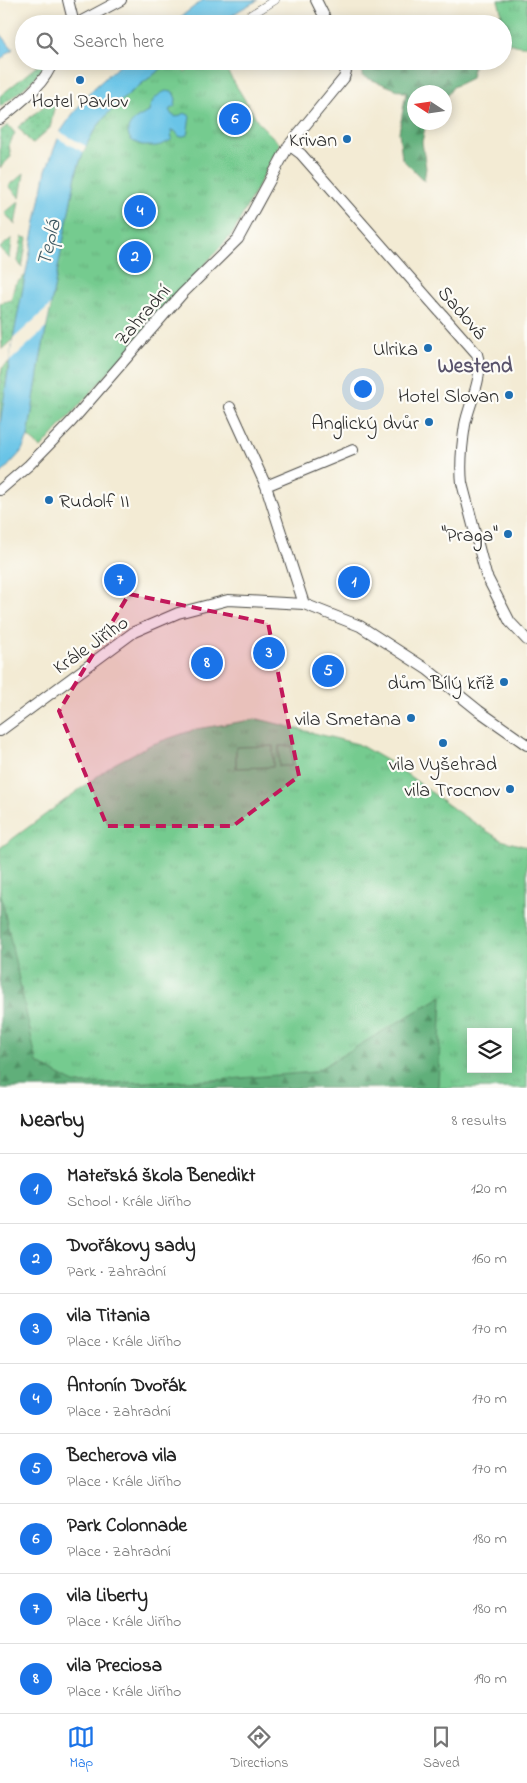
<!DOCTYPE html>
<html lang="en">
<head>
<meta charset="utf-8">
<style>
  body { margin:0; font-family:"Indie Flower",sans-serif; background:#f6f6f6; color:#222 }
  .controls { position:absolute; right:15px; bottom:15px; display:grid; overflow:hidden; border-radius:0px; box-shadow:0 2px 12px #0003 }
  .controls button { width:45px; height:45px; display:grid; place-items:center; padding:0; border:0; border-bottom:1px solid #e0e0e0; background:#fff; color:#222; font:25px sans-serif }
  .compass { position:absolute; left:407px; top:85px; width:45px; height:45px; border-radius:50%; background:#fff; box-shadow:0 2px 12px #0003; rotate:282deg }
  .you { position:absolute; left:362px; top:388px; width:18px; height:18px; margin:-12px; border:4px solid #fff; border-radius:50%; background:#1a73e8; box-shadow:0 0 0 8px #1a73e833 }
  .badge { display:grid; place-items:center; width:32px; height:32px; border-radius:50%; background:#1a73e8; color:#fff; font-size:16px; font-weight:700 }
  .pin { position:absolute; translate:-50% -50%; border:2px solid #fff; box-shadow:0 1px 5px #0006 }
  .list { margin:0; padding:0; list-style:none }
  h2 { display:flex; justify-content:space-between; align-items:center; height:65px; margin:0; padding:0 20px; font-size:21px }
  h2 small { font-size:16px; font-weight:400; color:#767676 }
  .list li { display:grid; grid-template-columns:32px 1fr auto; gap:15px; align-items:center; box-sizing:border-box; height:70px; padding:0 20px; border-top:1px solid #e0e0e0 }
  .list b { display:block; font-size:19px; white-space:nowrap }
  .list p { margin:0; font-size:16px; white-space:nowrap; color:#767676 }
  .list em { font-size:16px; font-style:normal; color:#767676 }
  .icon { flex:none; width:28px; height:28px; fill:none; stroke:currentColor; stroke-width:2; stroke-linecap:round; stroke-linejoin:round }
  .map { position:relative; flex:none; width:527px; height:1088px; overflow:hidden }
  .search { position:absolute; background:#fff; box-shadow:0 2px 12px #0003; left:15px; right:15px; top:15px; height:55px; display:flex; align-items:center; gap:12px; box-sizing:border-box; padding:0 18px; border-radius:28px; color:#767676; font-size:19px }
  .sheet { height:625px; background:#fff }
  nav { display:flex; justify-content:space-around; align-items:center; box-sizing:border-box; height:70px; border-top:1px solid #e0e0e0; background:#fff; font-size:14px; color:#767676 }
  nav a { display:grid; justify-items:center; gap:2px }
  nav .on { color:#1a73e8 }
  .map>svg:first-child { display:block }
  .grass { fill:url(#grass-dots); stroke:#507b5d }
  .forest { fill:url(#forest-firs); stroke:#466d52 }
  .park { fill:url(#park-tufts); stroke:#507b5d; fill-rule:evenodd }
  .pitch { fill:#75cb8f; stroke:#507b5d }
  .water { fill:#69c4e7; stroke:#4a7889 }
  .pier { fill:#f3ebd4 }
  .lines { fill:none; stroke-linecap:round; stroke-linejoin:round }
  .pedestrian-casing { stroke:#494844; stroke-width:9 }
  .minor-casing { stroke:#494844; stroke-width:12 }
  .pedestrian { stroke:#fff; stroke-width:8 }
  .minor { stroke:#fff; stroke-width:10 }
  .marked { fill:#c2185b; fill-opacity:0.2; stroke:#c2185b; stroke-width:4; stroke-dasharray:10 6; stroke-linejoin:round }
  .poi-dot { fill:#1f6fb2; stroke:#fdfcf7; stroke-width:2 }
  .labels { text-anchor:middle; stroke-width:4.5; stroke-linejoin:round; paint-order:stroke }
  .poi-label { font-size:20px; fill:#2b2b2b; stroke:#fdfcf7; text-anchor:end }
  .street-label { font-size:20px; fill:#2b2b2b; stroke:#fdfcf7 }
  .water-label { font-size:21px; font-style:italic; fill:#3e5963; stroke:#fdfcf7 }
  .neighbourhood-label { font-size:21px; font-weight:bold; fill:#59536b; stroke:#fdfcf7 }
</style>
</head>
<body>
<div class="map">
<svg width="527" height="1088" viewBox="0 0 527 1088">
  <defs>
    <pattern id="grass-dots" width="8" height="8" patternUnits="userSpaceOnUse" patternTransform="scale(1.25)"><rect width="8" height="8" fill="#75cb8f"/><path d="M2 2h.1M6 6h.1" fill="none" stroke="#65ae7c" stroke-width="1.8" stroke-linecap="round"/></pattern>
    <pattern id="forest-firs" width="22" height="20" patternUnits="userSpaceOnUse" patternTransform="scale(1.25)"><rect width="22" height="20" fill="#60af7a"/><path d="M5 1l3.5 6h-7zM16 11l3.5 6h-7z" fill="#4f8f64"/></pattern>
    <pattern id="park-tufts" width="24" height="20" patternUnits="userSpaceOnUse" patternTransform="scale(1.25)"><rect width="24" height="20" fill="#75cb8f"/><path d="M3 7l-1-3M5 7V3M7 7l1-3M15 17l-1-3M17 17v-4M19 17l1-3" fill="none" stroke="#65ae7c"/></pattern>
  </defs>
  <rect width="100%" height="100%" fill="#fdfcf7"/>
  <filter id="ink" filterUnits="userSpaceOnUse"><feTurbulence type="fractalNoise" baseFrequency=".02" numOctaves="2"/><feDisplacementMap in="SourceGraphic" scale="10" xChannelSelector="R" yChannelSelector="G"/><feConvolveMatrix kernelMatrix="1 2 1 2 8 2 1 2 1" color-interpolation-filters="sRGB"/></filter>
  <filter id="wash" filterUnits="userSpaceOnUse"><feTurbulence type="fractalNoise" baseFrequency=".0096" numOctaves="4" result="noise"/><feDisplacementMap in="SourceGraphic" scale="20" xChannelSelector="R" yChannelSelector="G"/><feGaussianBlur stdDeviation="1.12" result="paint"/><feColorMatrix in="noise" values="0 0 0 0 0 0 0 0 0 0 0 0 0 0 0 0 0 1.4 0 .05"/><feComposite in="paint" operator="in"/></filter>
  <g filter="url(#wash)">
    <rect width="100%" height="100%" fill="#f3ebd4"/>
    <path class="grass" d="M43,61l3,1c-10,19 -30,32 -46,45v-11z
      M54,98l2,1 -6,29 -18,16 -14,-17z
      M8,125l7,8 -6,12 2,12 -11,11v-37z
      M24,173l-4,25 -11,-12z
      M19,201l-4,24 -10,-12z
      M22,237l5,1 -5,30 -4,-7z
      M12,238l-2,21 -10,-11z
      M26,275l-13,64 -11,10 -2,-46 11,-3 4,-16z
      M9,362l-7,53 -2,9v-45l2,-11z"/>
    <path class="forest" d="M506,0h21v45l-24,-6v-15h-23l20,-9z
      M365,61h109l-3,17 -18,9 -8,11 -1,-6h-30v30l12,1 -4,19 4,26 -2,13 -22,-22 -3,-27 7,-39 -44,-17z
      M0,890l37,173 39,21 141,-4 97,-8 128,-76 -4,92h-438z"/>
    <path class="park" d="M498,0h29v46h-7l-12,-3 1,-18 -7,-10z
      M171,61h6l8,11 14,-11h22l38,62 21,21 -47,89 -192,215 -13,-11 12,-76 37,-191c6,-17 12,-34 24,-48 18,-24 47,-42 70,-61z
      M258,719l100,25 38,22 62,46 43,28 26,7v241h-89l4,-92 -128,76 -97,8 -141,4 -39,-21 -37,-173v-42l114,-84 36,-19 46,-16zM471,1032h37v37h-37z"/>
    <path class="pitch" d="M273,746v21l-37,1v-21z
      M279,746h13v20h-13z"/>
    <path class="water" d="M203,0h55l-18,10 -20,14h-49z
      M0,33l13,16 -13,11z
      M124,61h47c-23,19 -52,37 -70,61 -12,14 -18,31 -24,48l-37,191 -12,76 -7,15 -21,23v-51l13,-85 33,-169 15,-39 11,-16 20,-25z
      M166,91l7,1 3,7 -1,7 -6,4 3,5 5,2 7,-4 5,2 1,2 -3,18 -7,2 -5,-6 -4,-1 1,9c-12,10 -28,9 -41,1 -10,-15 7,-23 18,-28 1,-10 7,-17 17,-21z"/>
    <path class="pier" d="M60,132l26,14 -3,6 -26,-14z
      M51,305l-5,23 -37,34 4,-23z"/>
  </g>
  <g filter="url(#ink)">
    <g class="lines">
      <g class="pedestrian-casing">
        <path id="pedestrian" d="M236,24l39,-24"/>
      </g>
      <g class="minor-casing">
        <path id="minor" d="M68,0l6,24
          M316,0l12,24
          M76,24l45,-24
          M0,119c20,-17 44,-33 53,-58
          M289,145l12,9 176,200c8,22 -8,49 -12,71 -3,19 -5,40 -3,58l24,92 24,47 17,18
          M230,407l36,79 38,118
          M266,486l87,-36
          M0,490l29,-25 42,-43 111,-128 56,-55 51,-94 55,-67 4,-14 -1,-3
          M0,731l134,-99 44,-19 50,-13 76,4 56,22 68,44 51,41 48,34"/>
      </g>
      <use href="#pedestrian" class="pedestrian"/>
      <use href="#minor" class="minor"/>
    </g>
  </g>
  <path class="marked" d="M129,594l139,29 31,153 -66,50h-126l-48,-115z"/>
  <g class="poi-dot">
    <circle cx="80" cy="80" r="5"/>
    <circle cx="347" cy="139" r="5"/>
    <circle cx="428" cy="348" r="5"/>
    <circle cx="509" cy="395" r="5"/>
    <circle cx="429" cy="422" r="5"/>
    <circle cx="49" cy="500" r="5"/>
    <circle cx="508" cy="534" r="5"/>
    <circle cx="504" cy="682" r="5"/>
    <circle cx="411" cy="718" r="5"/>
    <circle cx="443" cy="743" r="5"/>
    <circle cx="510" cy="789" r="5"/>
  </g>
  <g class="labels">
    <g class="poi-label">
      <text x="80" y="107" text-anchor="middle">Hotel Pavlov</text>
      <text x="337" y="146">Krivan</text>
      <text x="418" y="355">Ulrika</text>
      <text x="499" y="402">Hotel Slovan</text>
      <text x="419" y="429">Anglický dvůr</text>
      <text x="59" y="507" text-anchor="start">Rudolf II</text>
      <text x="498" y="541">"Praga"</text>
      <text x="494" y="689">dům Bílý kříž</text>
      <text x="401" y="725">vila Smetana</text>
      <text x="443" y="770" text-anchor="middle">vila Vyšehrad</text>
      <text x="500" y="796">vila Trocnov</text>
    </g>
    <g class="street-label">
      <text transform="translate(463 312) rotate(49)" y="7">Sadová</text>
      <text transform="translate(142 314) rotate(-49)" y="7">Zahradní</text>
      <text transform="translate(90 644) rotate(-35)" y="7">Krále Jiřího</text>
    </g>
    <g class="water-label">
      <text transform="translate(48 243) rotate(-77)" y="7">Teplá</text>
    </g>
    <g class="neighbourhood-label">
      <text x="475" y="372">Westend</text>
    </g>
  </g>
</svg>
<div class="controls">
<button><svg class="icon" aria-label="layers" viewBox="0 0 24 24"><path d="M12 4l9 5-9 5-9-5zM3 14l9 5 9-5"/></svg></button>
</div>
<svg class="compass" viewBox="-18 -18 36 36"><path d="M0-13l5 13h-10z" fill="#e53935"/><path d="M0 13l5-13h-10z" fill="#767676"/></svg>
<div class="you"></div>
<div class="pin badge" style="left:354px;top:582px">1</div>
<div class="pin badge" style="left:135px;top:257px">2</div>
<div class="pin badge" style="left:269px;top:653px">3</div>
<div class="pin badge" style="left:140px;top:211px">4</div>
<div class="pin badge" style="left:328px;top:671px">5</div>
<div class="pin badge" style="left:235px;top:119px">6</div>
<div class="pin badge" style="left:120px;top:580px">7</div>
<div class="pin badge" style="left:207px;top:663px">8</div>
<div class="search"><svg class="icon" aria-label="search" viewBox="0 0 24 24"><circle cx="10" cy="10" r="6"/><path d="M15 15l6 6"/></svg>Search here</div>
</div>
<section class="sheet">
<h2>Nearby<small>8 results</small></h2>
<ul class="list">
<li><span class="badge">1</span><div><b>Mateřská škola Benedikt</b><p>School · Krále Jiřího</p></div><em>120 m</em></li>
<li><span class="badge">2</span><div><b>Dvořákovy sady</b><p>Park · Zahradní</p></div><em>160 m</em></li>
<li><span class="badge">3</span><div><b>vila Titania</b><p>Place · Krále Jiřího</p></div><em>170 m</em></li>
<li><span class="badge">4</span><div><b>Antonín Dvořák</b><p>Place · Zahradní</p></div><em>170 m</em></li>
<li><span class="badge">5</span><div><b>Becherova vila</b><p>Place · Krále Jiřího</p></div><em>170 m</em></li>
<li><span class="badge">6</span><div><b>Park Colonnade</b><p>Place · Zahradní</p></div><em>180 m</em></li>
<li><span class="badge">7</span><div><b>vila Liberty</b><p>Place · Krále Jiřího</p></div><em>180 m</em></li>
<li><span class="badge">8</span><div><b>vila Preciosa</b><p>Place · Krále Jiřího</p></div><em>190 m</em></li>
</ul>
</section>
<nav>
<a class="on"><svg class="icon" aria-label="map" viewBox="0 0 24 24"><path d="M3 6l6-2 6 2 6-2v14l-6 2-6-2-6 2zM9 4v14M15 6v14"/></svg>Map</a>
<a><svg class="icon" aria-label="directions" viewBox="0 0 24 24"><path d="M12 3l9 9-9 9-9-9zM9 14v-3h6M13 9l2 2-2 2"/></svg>Directions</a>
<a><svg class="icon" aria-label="saved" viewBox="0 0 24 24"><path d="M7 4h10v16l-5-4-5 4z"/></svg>Saved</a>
</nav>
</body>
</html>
